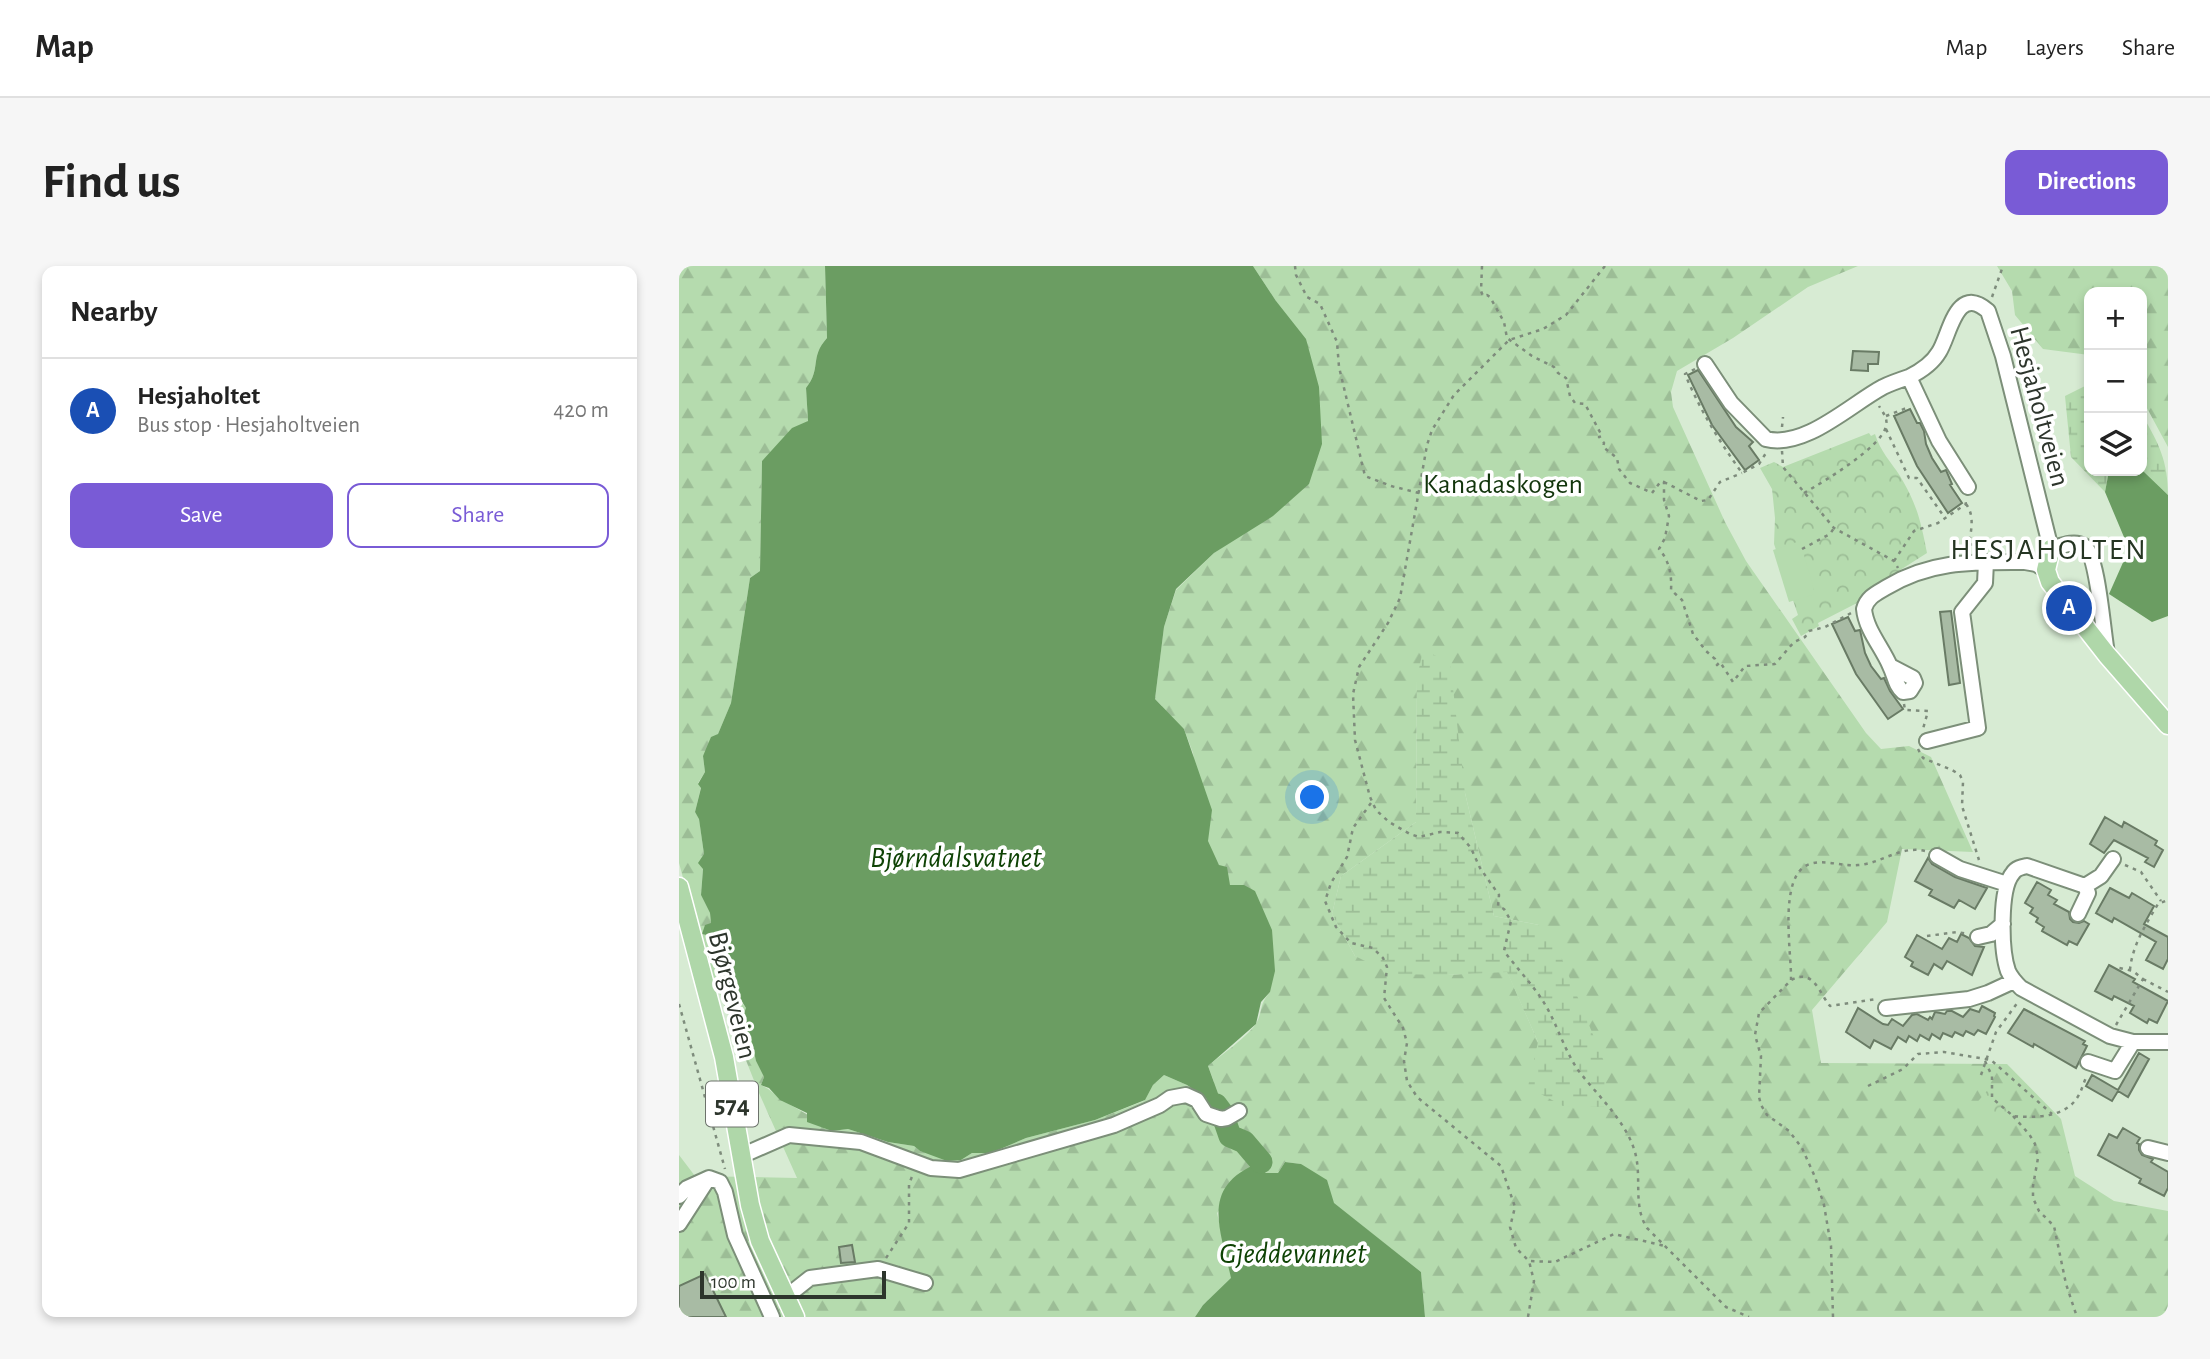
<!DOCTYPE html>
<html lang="en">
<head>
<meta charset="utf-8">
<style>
  body { margin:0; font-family:"Alegreya Sans",sans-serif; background:#f6f6f6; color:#222 }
  .controls { position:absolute; right:21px; top:21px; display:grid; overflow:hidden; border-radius:14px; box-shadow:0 4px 10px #0003 }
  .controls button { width:63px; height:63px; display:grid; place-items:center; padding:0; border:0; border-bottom:2px solid #e0e0e0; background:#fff; color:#222; font:35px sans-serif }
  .scale { position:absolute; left:21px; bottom:18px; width:186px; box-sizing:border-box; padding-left:7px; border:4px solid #2d352c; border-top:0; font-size:19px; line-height:24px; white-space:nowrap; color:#2d352c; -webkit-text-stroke:5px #fff; paint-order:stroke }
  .you { position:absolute; left:634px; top:532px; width:24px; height:24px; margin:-18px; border:5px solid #fff; border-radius:50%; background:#1a73e8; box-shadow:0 0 0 10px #1a73e833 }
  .badge { display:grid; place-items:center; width:46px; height:46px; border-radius:50%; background:#795bd6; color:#fff; font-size:23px; font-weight:700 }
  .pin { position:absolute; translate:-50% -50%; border:4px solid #fff; box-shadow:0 2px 7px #0006 }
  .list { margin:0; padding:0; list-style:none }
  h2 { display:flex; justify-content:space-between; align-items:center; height:91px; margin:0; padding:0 28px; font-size:30px }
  h2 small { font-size:23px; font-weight:400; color:#767676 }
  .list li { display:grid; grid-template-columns:46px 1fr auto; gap:21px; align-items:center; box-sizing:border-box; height:105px; padding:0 28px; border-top:2px solid #e0e0e0 }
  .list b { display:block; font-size:26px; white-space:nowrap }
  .list p { margin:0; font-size:23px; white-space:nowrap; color:#767676 }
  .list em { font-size:23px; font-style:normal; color:#767676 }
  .actions { display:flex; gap:14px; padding:21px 28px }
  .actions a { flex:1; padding:16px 0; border:2px solid #795bd6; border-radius:14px; text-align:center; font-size:24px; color:#795bd6 }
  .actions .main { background:#795bd6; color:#fff }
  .icon { flex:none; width:38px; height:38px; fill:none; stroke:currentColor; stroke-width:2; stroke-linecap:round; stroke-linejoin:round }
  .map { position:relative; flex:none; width:1489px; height:1051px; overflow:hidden; border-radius:14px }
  header { display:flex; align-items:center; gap:42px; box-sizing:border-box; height:98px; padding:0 35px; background:#fff; border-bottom:2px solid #e0e0e0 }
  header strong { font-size:33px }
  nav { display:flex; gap:38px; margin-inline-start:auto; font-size:24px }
  .intro { display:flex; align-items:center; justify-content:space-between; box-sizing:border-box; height:168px; padding:0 42px }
  h1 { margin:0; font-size:49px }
  .button { padding:18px 32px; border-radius:14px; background:#795bd6; color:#fff; font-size:24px; font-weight:700 }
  main { display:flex; gap:42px; padding:0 42px }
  aside { flex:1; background:#fff; border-radius:14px; box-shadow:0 4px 10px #0003 }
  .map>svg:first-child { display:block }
  .forest { fill:url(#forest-firs); fill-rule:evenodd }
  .wetland { fill:url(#wetland-marsh) }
  .park { fill:url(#park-crowns) }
  .pitch { fill:#b5dbae }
  .water { fill:#6b9d62 }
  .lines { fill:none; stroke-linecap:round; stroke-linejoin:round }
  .river { stroke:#6b9d62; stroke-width:23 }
  .building { fill:#a8bba4; stroke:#697b65; stroke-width:2 }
  .minor-casing { stroke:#7c8f79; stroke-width:18 }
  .major-casing { stroke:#fff; stroke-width:21 }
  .path { stroke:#7e8c7c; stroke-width:2.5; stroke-dasharray:3.5 5; stroke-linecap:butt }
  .minor { stroke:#fff; stroke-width:14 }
  .major { stroke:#afd7a9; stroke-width:18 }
  .labels { text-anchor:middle; stroke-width:7; stroke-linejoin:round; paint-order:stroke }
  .shield { fill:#fff; stroke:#6c726b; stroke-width:2 }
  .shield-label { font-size:26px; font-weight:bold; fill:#2d352c }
  .street-label { font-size:28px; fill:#2d352c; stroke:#fff }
  .park-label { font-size:28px; fill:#12350c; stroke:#fff }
  .neighbourhood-label { font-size:30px; letter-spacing:2px; fill:#253522; stroke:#fff }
  .water-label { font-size:30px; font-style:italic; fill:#0f4305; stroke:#fff }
</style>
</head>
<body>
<header>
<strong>Map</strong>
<nav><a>Map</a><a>Layers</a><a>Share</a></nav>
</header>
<div class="intro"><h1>Find us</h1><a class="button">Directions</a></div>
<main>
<aside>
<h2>Nearby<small></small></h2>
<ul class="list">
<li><span class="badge" style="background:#1a4fb4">A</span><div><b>Hesjaholtet</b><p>Bus stop · Hesjaholtveien</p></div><em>420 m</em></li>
</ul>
<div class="actions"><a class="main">Save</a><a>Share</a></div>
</aside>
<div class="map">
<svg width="1489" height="1051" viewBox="0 0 1489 1051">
  <defs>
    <pattern id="forest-firs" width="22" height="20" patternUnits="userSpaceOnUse" patternTransform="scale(1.75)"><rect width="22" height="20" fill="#b5dbae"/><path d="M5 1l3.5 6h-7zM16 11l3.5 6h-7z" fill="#9cbd96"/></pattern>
    <pattern id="wetland-marsh" width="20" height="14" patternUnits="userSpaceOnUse" patternTransform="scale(1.75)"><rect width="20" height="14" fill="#b5dbae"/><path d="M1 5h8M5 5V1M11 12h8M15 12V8" fill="none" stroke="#9cbd96"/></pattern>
    <pattern id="park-crowns" width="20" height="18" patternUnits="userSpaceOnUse" patternTransform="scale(1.75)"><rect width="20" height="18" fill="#b5dbae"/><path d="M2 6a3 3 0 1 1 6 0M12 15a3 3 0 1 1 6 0" fill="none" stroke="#9cbd96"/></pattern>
  </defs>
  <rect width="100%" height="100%" fill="#d7ebd3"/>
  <path class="forest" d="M0,0h146l2,72c-18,20 -5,30 -21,50l2,33 -46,40 -2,110 -10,7 -19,125 -13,31 -15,22 2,16 -7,11 3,4 -6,25 4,6 5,36 -3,41 9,18 6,52 13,12 2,13 15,18v18l9,24 1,11 8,16 -3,8c10,4 14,11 23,16 17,10 32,18 48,30l16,-2 40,13 26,4 6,5 41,9 11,-7h19l35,-15 69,-18 49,-19 9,-16 11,-10 23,10 25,17 2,-20 -6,-16c12,-10 42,-31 49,-44 6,-12 2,-17 13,-30l-40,-107 -27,-49 -10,-83 -9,-24 -22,-19v-4l-7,-7 9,-72 12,-37 38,-37 22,-15 40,-237 -23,-35h605l-50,21 -75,51 -56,33 -6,21 2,15 52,115 21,39 120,172 15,16 28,-3 22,11 42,95 -71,-3 -15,73 -75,88 9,53 186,1 54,55 14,57 39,25 54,10v106h-743l-4,-45 -88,-69 -32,-39 -16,-2 -7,11h-15l-2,-11 -44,51 15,65 -29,27 -8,12h-516v-162l16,21 102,2 -38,-85 -55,-138 -25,-92zM738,412l48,115 29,123 45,9 24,181 -25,-64 -31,-71 -60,4 -92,-19 -23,-42 9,-38 75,-54z
    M1318,0h171v181l-26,-48v-107h-53v63l-46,-6 -28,-34 -3,-24z"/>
  <path class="wetland" d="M1410,118v87h20l-4,21 -34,-35 -6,-61z
    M1463,149c17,28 26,47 26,80l-25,-24h-3z
    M744,384l27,12 15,131 29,123 45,9 23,34 43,105 -1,43 -41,-1 -35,-19 10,-45 -31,-70 -60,3 -56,-1 -36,-18 -23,-42 9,-38 75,-54 1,-144z"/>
  <path class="park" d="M1190,167l2,3 4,-2c5,17 16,28 25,42 17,28 21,46 27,77l-41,26 -29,24 -39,20 1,3 -18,10 -9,-17 6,-4 -24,-71 1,-26 -3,-29 -12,-21 14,-6 9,5z
    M1313,819l23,22 -18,23 -23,-24z"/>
  <path class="pitch" d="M1121,275l15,53 -26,8 -16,-52z"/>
  <path class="water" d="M146,0h428l23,35 30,38 13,48 3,57 -13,40 -36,32 -59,37 -38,36 -12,38 -9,72 29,30 28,81 -4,31 11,24 8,2 3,18h14l11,6 17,39 3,41 -5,21 -9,10 -5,22 -48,42 12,33 -4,6 -29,-20 -23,-10 -11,10 -8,15 -50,20 -69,18 -35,15h-19l-11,7 -14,1 -27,-10 -6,-5 -26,-4 -40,-13 -16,2 -25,-9v-9l-27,-13 -11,-12 -8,-3 3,-8 -8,-16 -5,-23 -5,-4v-8l-5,-4 5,-14 -5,-8h-5l-5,-10 -2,-13 -13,-12v-14l-4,-15 -10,-2 3,-9 6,-2 -1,-10 -9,-18 2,-26 -5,-6 6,-9 -5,-35 -4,-7 6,-24 -3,-4 7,-12 -2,-16 8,-19 7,-3 13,-31 19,-125 10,-7 2,-110 30,-33 16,-7 -2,-33c16,-20 3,-30 21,-50z
    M1430,205h34l25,24v121l-16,6 -43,-28 20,-45 -24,-57z
    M582,896l2,11h15l7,-11 16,2 26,16 7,23 87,69 4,45h-230l8,-12 28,-27c-11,-51 -32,-92 30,-116z"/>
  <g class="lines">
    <path class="river" d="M537,839l6,8 8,23 14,6 17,20"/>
  </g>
  <path class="building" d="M1174,85l26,1 -1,12h-10v7l-17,-1z
    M1019,104l38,57 17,15 -4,4 10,14 -14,10 -33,-45 -24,-50z
    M1231,143l7,14h3l4,8 2,13 6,14 9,14 5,-2 6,14 -2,1 12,18 -14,10 -31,-47 -23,-50z
    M1272,345l9,72 -11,2 -9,-73z
    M1169,351l7,14 5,-1 5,23 6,13 10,13 3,-1 6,13 13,18 -15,10 -32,-45 -24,-50z
    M1426,551l17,10 2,-5 33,19 -2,4 8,5 -9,17 -9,-5 3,-4 -34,-18 -10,13 -14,-9z
    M1249,592l4,6 23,13 32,11 -12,21 -16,-9 -5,8 -25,-13 3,-5 -17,-9z
    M1358,616l14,8 -3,5 9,5 -3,4 15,8 1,7 3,3 6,1 5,-2 5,3 -12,21 -8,-4 -2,4 -25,-14 2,-4 -8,-5 2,-4 -8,-5 3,-5 -8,-5z
    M1431,622l19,10 3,-5 22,13 -10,18 24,13v22l-5,10 -17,-9 10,-18 -42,-24 -2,4 -16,-9z
    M1282,668l8,4 6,8 9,1 -12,28 -25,-14 -5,8 -8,-5 -6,11 -17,-9 2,-4 -8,-5 12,-22 25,14 7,-11 8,4z
    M1430,699l26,14 -2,3 35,19 -11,22 -8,-4 -2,4 -17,-10 4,-7 -20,-10 -2,4 -17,-9z
    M1303,740l13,7 -1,3 1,1 -9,17 -8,-4 -4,5 -8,-4 -3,5 -8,-4 -3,5 -9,-4 -3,6 -8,-5 -3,6 -9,-5 -3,6 -8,-5 -3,6 -8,-5 -7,12 -17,-9 -4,8 -24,-16 12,-24 25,16 5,1 4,-6 11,7 9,-11 5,-1 11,6 2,-3 2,2 3,-7 10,2 2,-3h5l11,6 7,-8 9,3z
    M1345,743l61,32 -2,3 4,2 -11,22 -42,-24 -1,3 -25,-14z
    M1460,787l10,6 -21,38 -10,-6 -6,10 -26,-15 6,-11 26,15z
    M1444,862l17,10 -3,5 2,1v6l3,5 11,4 -2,3 17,10v16l-4,8 -25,-13 2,-4 -7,-4 -36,-20 11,-21 8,4z
    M173,979l3,17 -14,1 -2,-16z
    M26,1008l21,43h-47v-31z"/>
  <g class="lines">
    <g class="minor-casing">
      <path id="minor" d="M1026,98l26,39 35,36c39,10 85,-35 117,-52 8,-4 17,-7 26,-10l30,64 29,46
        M1230,111c12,-6 23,-13 30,-25 11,-17 17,-69 49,-41l15,45 48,193c10,-3 23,-9 33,-3 14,8 19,87 23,107
        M1211,400l23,12 2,5 -5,8 -7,1c-8,-7 -8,-16 -13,-26 -8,-19 -24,-36 -26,-57 3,-12 13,-16 23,-22 45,-27 87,-25 138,-25l11,2 10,6
        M1248,475l51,-13 -16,-116 23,-29 1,-21
        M1258,590l23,13 47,15
        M1406,620l16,-10 12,-17
        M1399,648l10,-21 -3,-7 -58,-20c-5,1 -11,2 -14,7 -14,16 -12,78 -5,98 3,7 8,12 13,17l89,48 23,6h35
        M1299,671l13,-3 12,-10
        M1207,742l83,-9 19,-6 26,-12
        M1409,796l27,9 18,-29
        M1469,882l20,5
        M62,890l48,-21 72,7 70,26 28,2 155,-45 46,-20 10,-7 16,-3 11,5 9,14 15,5 6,-1 12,-7
        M0,930l8,-8 22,-10 11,4 5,10 10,43 37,82
        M0,958l29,-45
        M107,1031l24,-19 68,-9 47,14"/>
    </g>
    <g class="major-casing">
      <path id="major" d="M1372,283l-5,21 4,12 57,73 61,70
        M0,621l45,170 26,148 10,36 35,76"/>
    </g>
    <path class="path" d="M616,0l1,9 11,22 13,7 17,38 2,25 26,109 26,10 28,7
      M803,0l-1,25 2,5 4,-1 3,2 14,25 3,16 25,18 22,11 4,6 8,5 4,18 5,7 10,1 17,32 -3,1 5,6 -1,4 14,11 2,11 11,14 22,10 9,-12 3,1v18l5,16 -4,22 -6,11c10,11 13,26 12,41l11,10 11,34 13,17 9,8 2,6 3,-3 13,20 12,-16 30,-2 19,-22 11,-5 4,-6 16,-4 28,-15
      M926,0l-39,49 -23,14 -34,11 -55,55 -22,35 -5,15 -27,153 -12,25 -29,44 -6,27 2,46 15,57 6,13 13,12 21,12 9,3 21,-5 18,1 13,15 9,20 19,27 -1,11 6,3 7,12 -7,30c12,16 26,31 37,47 15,22 22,50 37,72 19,25 46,49 56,79 9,26 -2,56 13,79l79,79 23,10
      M1313,31l11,-31
      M1016,103l-10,5c15,36 34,67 57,99l17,-9 7,-11
      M1207,150l23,-9
      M1103,161l1,-10
      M1207,163l23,49h8l28,40
      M1103,185l1,16 51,61 60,33 4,7
      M985,216l37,19 7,-1 12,-18 22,-9
      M1125,227c19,-11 78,-46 82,-67 2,-8 -3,-13 -7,-20
      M1287,238c9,12 5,26 3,40l7,1 5,4
      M1123,283l28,-15 4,-6
      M1215,295l20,-30 24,-8 28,-19 -1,-5
      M1225,438l1,6 23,1 -5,18
      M1239,483l5,9 29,12 8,5 3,7 -1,24 17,54
      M692,537l-18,25 -6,29 -16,26 -6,18 11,26 15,16 22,5 10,10 4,9 -3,31 19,30 4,15 -3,18 3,20 10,16 84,69 14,41 -5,20 6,21 13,13 26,1 59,-28 51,12
      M1446,599l16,7 20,29
      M1248,670l30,-4 11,2
      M1451,704c2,-24 16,-46 28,-66l10,-4
      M1464,713l25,13
      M1112,714c1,-25 -14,-106 19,-116 16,-5 32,3 48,1 23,-1 42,-20 67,-14
      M0,738l46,165
      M1437,759l27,-46 -10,-8 -14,-3
      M1306,795l7,15v22l21,18c21,2 51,2 64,-18 5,-7 6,-15 10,-22
      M1302,809l15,-43 22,-30
      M1189,820l35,-17 15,-15 26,-2 47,8 61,54
      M1334,850l16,18 6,10 3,14 -5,28v12l6,13 15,15 12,58 11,33
      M207,992l23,-35v-39l4,-10
      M849,1051l6,-36 -5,-20
      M1154,1051l-2,-71 -7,-41 -9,-28 -13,-29 -13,-17 -22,-16 -6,-10 -2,-8 2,-41 -6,-21 4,-22 32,-33c23,-12 28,13 39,26l46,-7"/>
    <use href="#minor" class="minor"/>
    <use href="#major" class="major"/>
  </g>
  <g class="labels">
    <rect class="shield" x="27" y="815.5" width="52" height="45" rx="5"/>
    <g class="shield-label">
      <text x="53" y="847">574</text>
    </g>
    <g class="street-label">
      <text transform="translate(1362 140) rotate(75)" y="10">Hesjaholtveien</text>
      <text transform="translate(55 729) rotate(76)" y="10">Bjørgeveien</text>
    </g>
    <g class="park-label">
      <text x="824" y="227">Kanadaskogen</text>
    </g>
    <g class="neighbourhood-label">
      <text x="1370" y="293">HESJAHOLTEN</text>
    </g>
    <g class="water-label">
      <text x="277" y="601">Bjørndalsvatnet</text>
      <text x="614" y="997">Gjeddevannet</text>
    </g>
  </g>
</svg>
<div class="controls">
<button>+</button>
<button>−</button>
<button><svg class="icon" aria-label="layers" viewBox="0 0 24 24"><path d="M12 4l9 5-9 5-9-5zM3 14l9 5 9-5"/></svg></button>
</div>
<div class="scale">100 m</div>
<div class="you"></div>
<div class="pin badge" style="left:1390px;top:342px;background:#1a4fb4">A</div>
</div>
</main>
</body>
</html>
